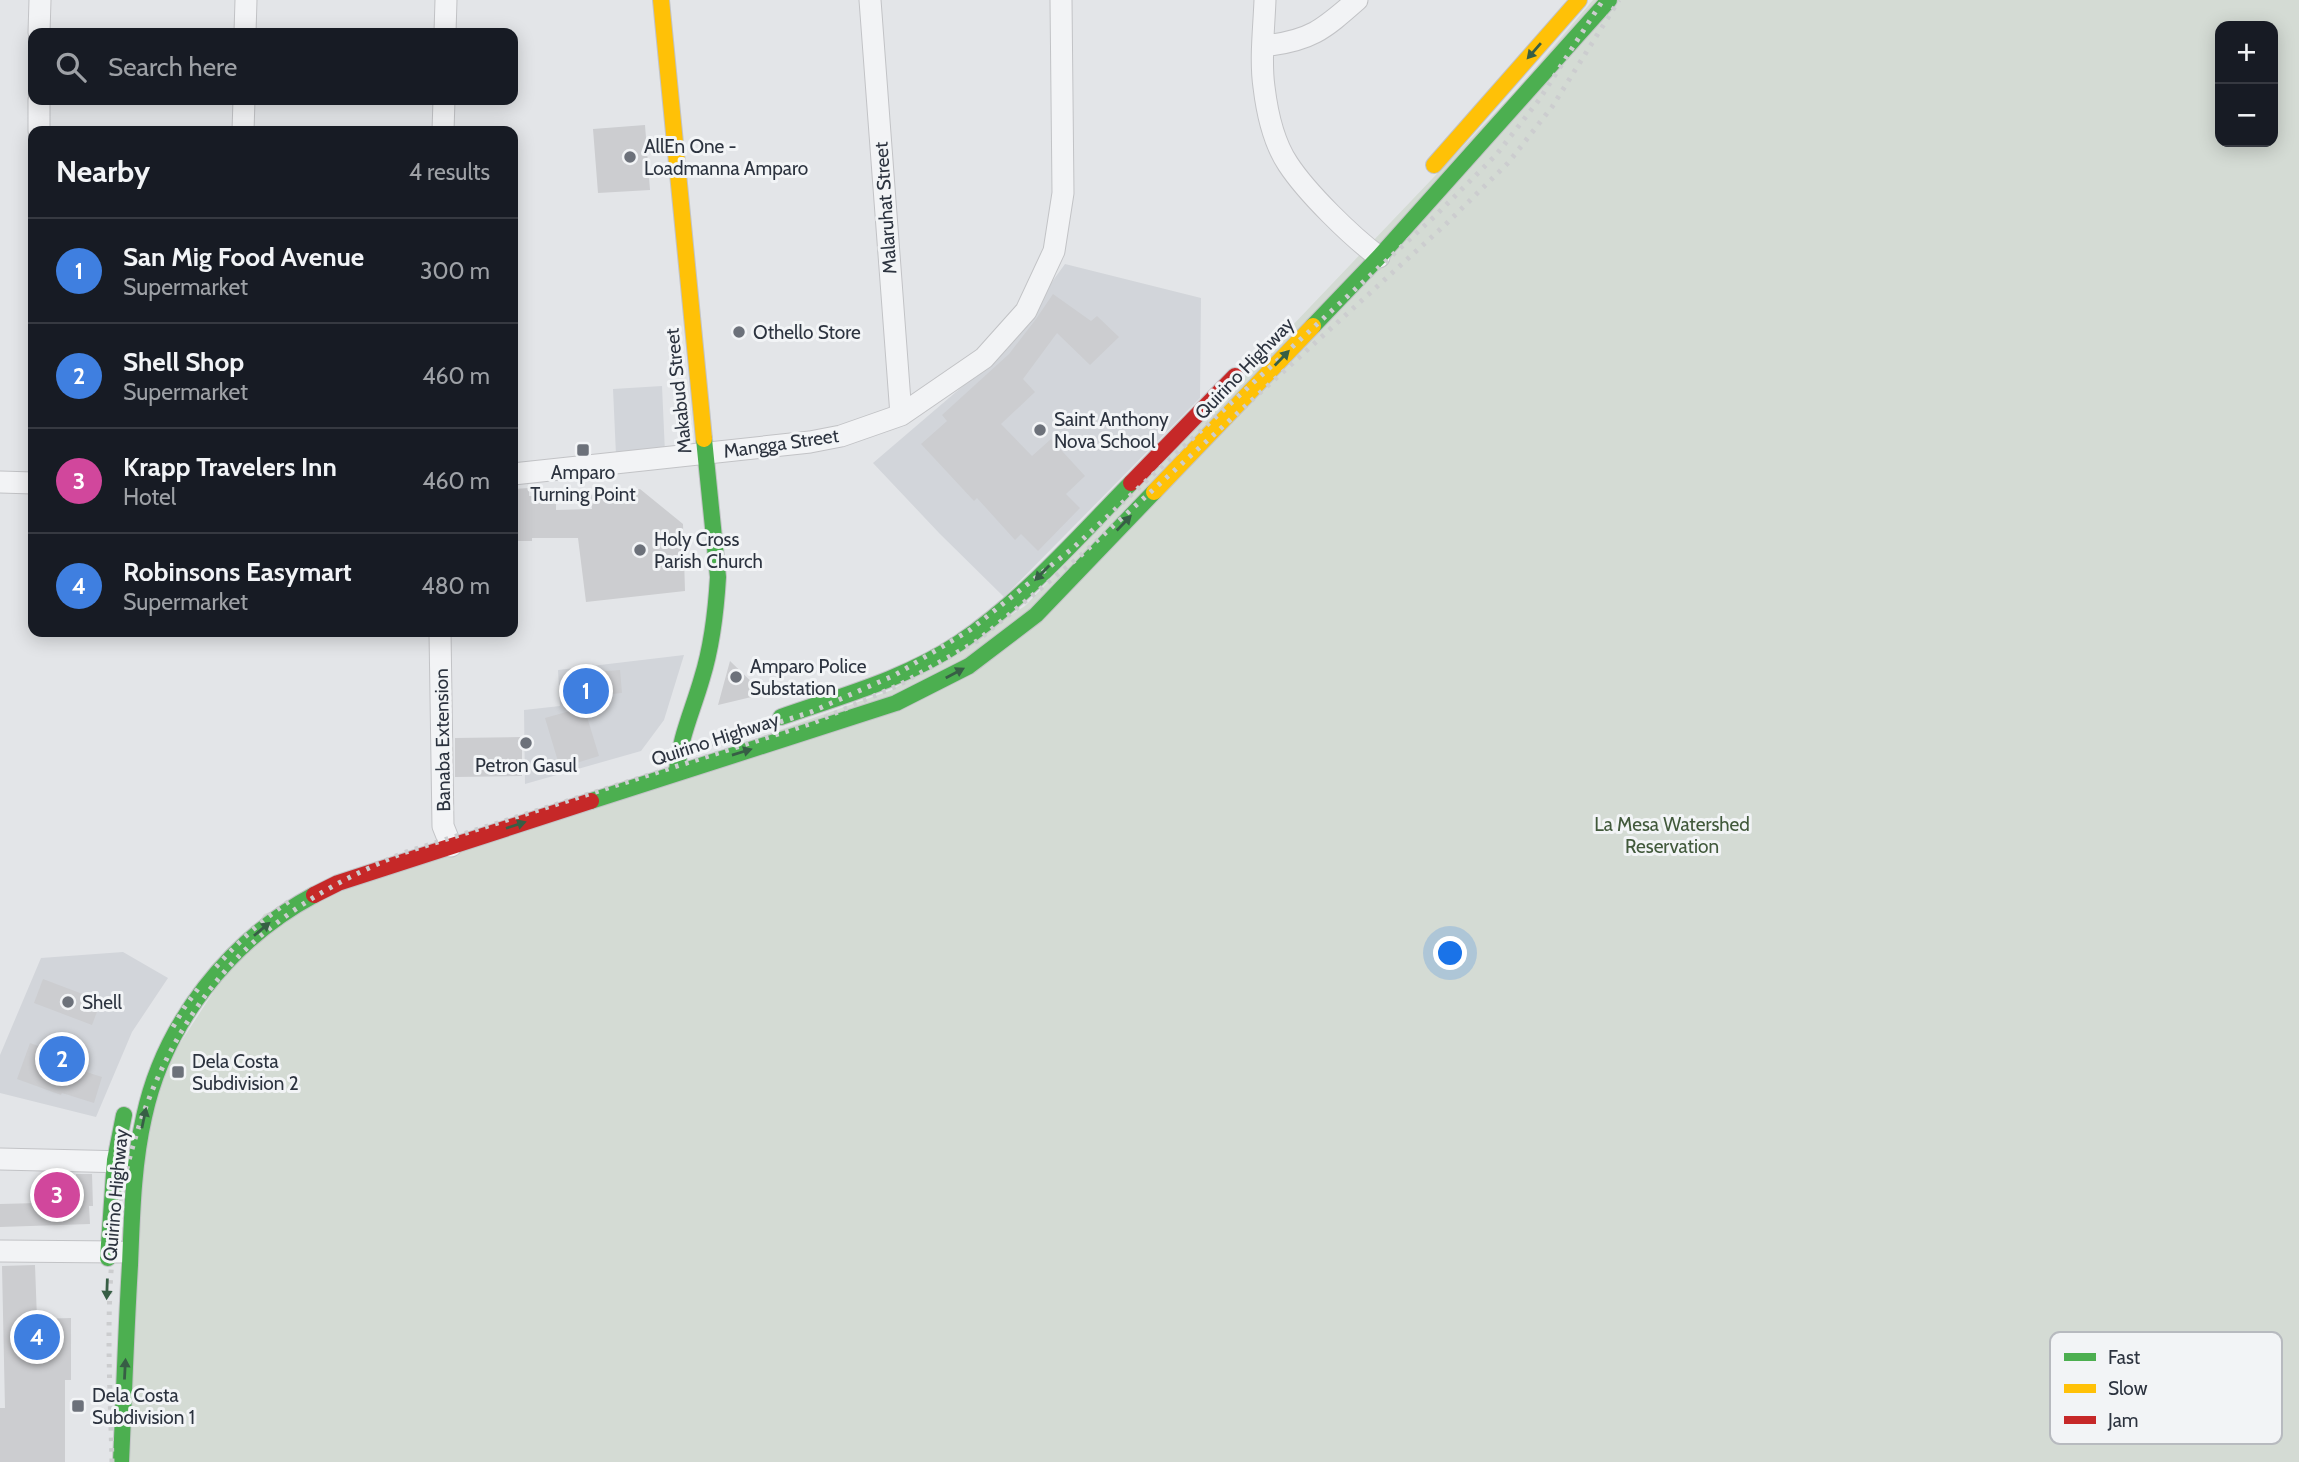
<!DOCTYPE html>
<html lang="en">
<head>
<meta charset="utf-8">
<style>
  body { margin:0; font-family:Cabin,sans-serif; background:#242831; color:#f1f3f6 }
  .controls { position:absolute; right:21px; top:21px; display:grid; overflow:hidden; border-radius:14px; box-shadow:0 4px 18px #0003 }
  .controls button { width:63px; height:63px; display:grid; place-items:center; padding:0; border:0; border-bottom:2px solid #363941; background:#171b24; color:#f1f3f6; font:35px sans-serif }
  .you { position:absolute; left:1451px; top:954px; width:24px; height:24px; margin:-18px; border:5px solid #fff; border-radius:50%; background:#1a73e8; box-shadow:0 0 0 10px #1a73e833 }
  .badge { display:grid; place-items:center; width:46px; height:46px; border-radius:50%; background:#0f766e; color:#fff; font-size:23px; font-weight:700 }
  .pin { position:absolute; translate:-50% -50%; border:4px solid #fff; box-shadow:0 2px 7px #0006 }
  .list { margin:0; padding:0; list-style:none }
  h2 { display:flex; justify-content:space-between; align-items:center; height:91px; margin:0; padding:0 28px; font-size:30px }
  h2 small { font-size:23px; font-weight:400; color:#9ea1a6 }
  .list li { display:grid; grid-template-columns:46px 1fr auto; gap:21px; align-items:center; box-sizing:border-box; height:105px; padding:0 28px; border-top:2px solid #363941 }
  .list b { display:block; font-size:26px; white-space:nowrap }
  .list p { margin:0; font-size:23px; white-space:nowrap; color:#9ea1a6 }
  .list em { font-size:23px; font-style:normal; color:#9ea1a6 }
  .icon { flex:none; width:38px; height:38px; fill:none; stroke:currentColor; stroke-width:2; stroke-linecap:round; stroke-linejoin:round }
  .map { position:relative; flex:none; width:2299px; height:1462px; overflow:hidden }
  .search { position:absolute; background:#171b24; box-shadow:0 4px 18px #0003; left:28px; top:28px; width:490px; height:77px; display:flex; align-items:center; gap:18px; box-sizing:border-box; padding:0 24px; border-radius:14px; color:#9ea1a6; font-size:26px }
  .panel { position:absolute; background:#171b24; box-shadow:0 4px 18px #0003; left:28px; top:126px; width:490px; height:511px; border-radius:14px }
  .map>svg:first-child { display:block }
  .built { fill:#d2d5da }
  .green { fill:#d4dbd4; fill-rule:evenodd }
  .building { fill:#cccdd0 }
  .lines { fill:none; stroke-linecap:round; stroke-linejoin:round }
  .street-casing { stroke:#c2c3c6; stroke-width:23 }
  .fast-casing { stroke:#c2c3c6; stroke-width:18 }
  .slow-casing { stroke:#c2c3c6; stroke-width:18 }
  .jam-casing { stroke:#c2c3c6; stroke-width:18 }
  .street { stroke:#f2f3f5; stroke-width:21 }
  .fast { stroke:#4caf50; stroke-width:16 }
  .slow { stroke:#ffc107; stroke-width:16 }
  .jam { stroke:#c62828; stroke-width:16 }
  .rail { stroke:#cccdcf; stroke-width:5; stroke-dasharray:3.5 7; stroke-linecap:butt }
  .oneway { fill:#375e45 }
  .poi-dot { fill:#6c717a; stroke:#f2f4f6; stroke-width:2.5 }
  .labels { text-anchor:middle; stroke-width:6; stroke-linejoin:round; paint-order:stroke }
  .poi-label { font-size:19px; fill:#2c333f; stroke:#f2f4f6; text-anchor:start }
  .street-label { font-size:19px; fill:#2c333f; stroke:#f2f4f6 }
  .park-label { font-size:19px; fill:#41593b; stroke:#f2f4f6 }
  .key { fill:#f2f4f6; stroke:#b7babf; stroke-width:2 }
  .key-label { font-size:19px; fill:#2c333f }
</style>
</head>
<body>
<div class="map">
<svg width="2299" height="1462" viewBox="0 0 2299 1462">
  <rect width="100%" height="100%" fill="#e3e5e8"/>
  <path class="built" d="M1065,264l136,34 -1,100 -196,199 -64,-63 -67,-71 125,-107z
    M662,386l3,67 -49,2 -3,-66z
    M684,655l-20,65 -23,31 -116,33 -1,-74 36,-4 -2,-36z
    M123,952l45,26 -36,54 -36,85 -96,-24v-38l41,-97z"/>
  <path class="green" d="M1593,0h706v1462h-2187l24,-351 128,-197 628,-224 133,-84 489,-513zM2220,26h53v116h-53z"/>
  <path class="building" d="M645,125l5,65 -52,3 -5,-64z
    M1053,294l38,27 6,-5 22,21 -29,28 -33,-32 -34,46 12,13 -34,32 31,32 19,-17 34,37 -19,18 14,14 -42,43 -17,-17 -6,6 -38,-42 -3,3 -53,-57 26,-23 -5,-6 67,-61 27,-35z
    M529,488v8h27v14l36,-1 -2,-14 50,-6 43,35 2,67 -99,11 -8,-64h-46v3h-19v-52z
    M730,661l34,33 -46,11z
    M620,670l2,23 -52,5 -3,-24z
    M584,707l15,49 -39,12 -15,-50z
    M522,737v39l-67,1v-39z
    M43,979l58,22 -9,24 -58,-22z
    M30,1043l44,16 -3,8 31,10 -8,26 -32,-10 -1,2 -44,-16z
    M76,1174h16l1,32h-4l1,18 -90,3v-23l38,-1v-19l38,-1z
    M35,1265l2,54 34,-1v62h-6v82h-65v-54h5l-3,-142z"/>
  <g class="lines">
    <g class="street-casing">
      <path id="street" d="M870,0l31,415
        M1265,0c-1,28 -5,59 -1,87 3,25 10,56 24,77 19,29 63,72 91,93
        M39,33l1,-33
        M245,33l1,-33
        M445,33l1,-33
        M1264,46c46,-5 59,-16 93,-46
        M39,131v-31
        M243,131l1,-31
        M443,131l1,-31
        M513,474l297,-32 31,-6 60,-21 83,-57 42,-47 28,-60 9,-58 -2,-193
        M0,482l33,1
        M440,632l3,194 8,20
        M0,1159l128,3
        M0,1251l120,1"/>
    </g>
    <g class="fast-casing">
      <path id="fast" d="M1313,326l66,-69 230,-257
        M781,717c60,-21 124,-38 178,-74 65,-44 117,-104 172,-160
        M677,772c2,-33 16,-62 25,-94 10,-32 14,-67 16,-101l-14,-138
        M591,801l305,-98 73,-37 67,-51 118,-123
        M108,1258l7,-98 9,-45
        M121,1462c3,-66 5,-131 9,-197 2,-49 3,-100 14,-148 20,-94 86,-177 170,-222"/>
    </g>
    <g class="slow-casing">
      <path id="slow" d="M661,0l43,439
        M1434,165l145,-165
        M1154,492l159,-166"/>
    </g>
    <g class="jam-casing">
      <path id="jam" d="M1131,483l104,-107
        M314,895l24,-12 253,-82"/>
    </g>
    <use href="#street" class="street"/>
    <use href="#fast" class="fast"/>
    <use href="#slow" class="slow"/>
    <use href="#jam" class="jam"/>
    <path class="rail" d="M690,751l121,-39 84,-37 75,-45 103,-82 362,-332 61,-61 43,-55 64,-100
      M216,967c23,-26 48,-49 78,-69
      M173,1027l11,-19 16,-22
      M112,1462c-2,-82 -8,-169 6,-249 18,-112 70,-226 164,-294 37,-28 78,-48 121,-66l410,-130 86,-38 78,-44 102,-84 367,-333 62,-61 44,-56 67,-107"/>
  </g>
  <defs><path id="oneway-solid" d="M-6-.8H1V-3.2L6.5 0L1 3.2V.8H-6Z" transform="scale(1.75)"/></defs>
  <g class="oneway">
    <use href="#oneway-solid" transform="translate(1534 51) rotate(131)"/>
    <use href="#oneway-solid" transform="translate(1282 358) rotate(-46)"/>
    <use href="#oneway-solid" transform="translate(1124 523) rotate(-46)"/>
    <use href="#oneway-solid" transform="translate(1042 573) rotate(134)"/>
    <use href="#oneway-solid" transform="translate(955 673) rotate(-28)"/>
    <use href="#oneway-solid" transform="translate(742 752) rotate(-17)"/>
    <use href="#oneway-solid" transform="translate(516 825) rotate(-18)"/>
    <use href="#oneway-solid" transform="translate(262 929) rotate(-40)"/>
    <use href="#oneway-solid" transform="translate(144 1118) rotate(-78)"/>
    <use href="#oneway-solid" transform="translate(107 1289) rotate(92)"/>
    <use href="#oneway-solid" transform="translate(125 1369) rotate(-87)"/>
  </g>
  <g class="poi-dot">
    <circle cx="630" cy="157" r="7"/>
    <circle cx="739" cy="332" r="7"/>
    <circle cx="1040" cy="430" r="7"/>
    <rect x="576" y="443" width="14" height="14" rx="3.5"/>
    <circle cx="640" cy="550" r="7"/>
    <circle cx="736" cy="677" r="7"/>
    <circle cx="526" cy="743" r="7"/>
    <circle cx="68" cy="1002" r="7"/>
    <rect x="171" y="1065" width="14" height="14" rx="3.5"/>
    <rect x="71" y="1399" width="14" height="14" rx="3.5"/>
  </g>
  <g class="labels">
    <g class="poi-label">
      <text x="644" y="153">AllEn One -<tspan x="644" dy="22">Loadmanna Amparo</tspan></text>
      <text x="753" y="339">Othello Store</text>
      <text x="1054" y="426">Saint Anthony<tspan x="1054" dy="22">Nova School</tspan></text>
      <text x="583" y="479" text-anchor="middle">Amparo<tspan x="583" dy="22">Turning Point</tspan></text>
      <text x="654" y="546">Holy Cross<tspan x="654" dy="22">Parish Church</tspan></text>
      <text x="750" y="673">Amparo Police<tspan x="750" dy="22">Substation</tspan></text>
      <text x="526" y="772" text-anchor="middle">Petron Gasul</text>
      <text x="82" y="1009">Shell</text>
      <text x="192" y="1068">Dela Costa<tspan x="192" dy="22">Subdivision 2</tspan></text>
      <text x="92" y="1402">Dela Costa<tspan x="92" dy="22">Subdivision 1</tspan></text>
    </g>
    <g class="street-label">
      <text transform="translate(885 208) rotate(-94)" y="7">Malaruhat Street</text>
      <text transform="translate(1244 368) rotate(-46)" y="7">Quirino Highway</text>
      <text transform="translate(678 391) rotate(-96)" y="7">Makabud Street</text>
      <text transform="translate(781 443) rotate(-8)" y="7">Mangga Street</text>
      <text transform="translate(715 739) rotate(-18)" y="7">Quirino Highway</text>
      <text transform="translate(442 740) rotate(-91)" y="7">Banaba Extension</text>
      <text transform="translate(115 1195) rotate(-85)" y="7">Quirino Highway</text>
    </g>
    <g class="park-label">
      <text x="1672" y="831">La Mesa Watershed<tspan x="1672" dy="22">Reservation</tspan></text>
    </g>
  </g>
  <rect x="2050" y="1332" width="232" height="112" rx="10" class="key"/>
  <rect x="2064" y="1353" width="32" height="8" fill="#4caf50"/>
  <rect x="2064" y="1384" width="32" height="9" fill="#ffc107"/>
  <rect x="2064" y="1416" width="32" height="8" fill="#c62828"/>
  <g class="key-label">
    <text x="2108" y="1364">Fast</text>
    <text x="2108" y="1395">Slow</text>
    <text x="2108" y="1427">Jam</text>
  </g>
</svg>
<div class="controls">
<button>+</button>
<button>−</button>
</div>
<div class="you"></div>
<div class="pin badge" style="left:586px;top:691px;background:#3f7fe0">1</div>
<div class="pin badge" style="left:62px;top:1059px;background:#3f7fe0">2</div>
<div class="pin badge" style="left:57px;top:1195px;background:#d1479c">3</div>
<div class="pin badge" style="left:37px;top:1337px;background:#3f7fe0">4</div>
<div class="search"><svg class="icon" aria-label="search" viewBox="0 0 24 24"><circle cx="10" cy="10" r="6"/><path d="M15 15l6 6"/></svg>Search here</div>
<section class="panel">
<h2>Nearby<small>4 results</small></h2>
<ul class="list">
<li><span class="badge" style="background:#3f7fe0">1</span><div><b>San Mig Food Avenue</b><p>Supermarket</p></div><em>300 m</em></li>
<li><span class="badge" style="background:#3f7fe0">2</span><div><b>Shell Shop</b><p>Supermarket</p></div><em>460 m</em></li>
<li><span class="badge" style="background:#d1479c">3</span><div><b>Krapp Travelers Inn</b><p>Hotel</p></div><em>460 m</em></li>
<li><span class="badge" style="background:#3f7fe0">4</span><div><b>Robinsons Easymart</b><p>Supermarket</p></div><em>480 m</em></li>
</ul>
</section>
</div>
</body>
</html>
